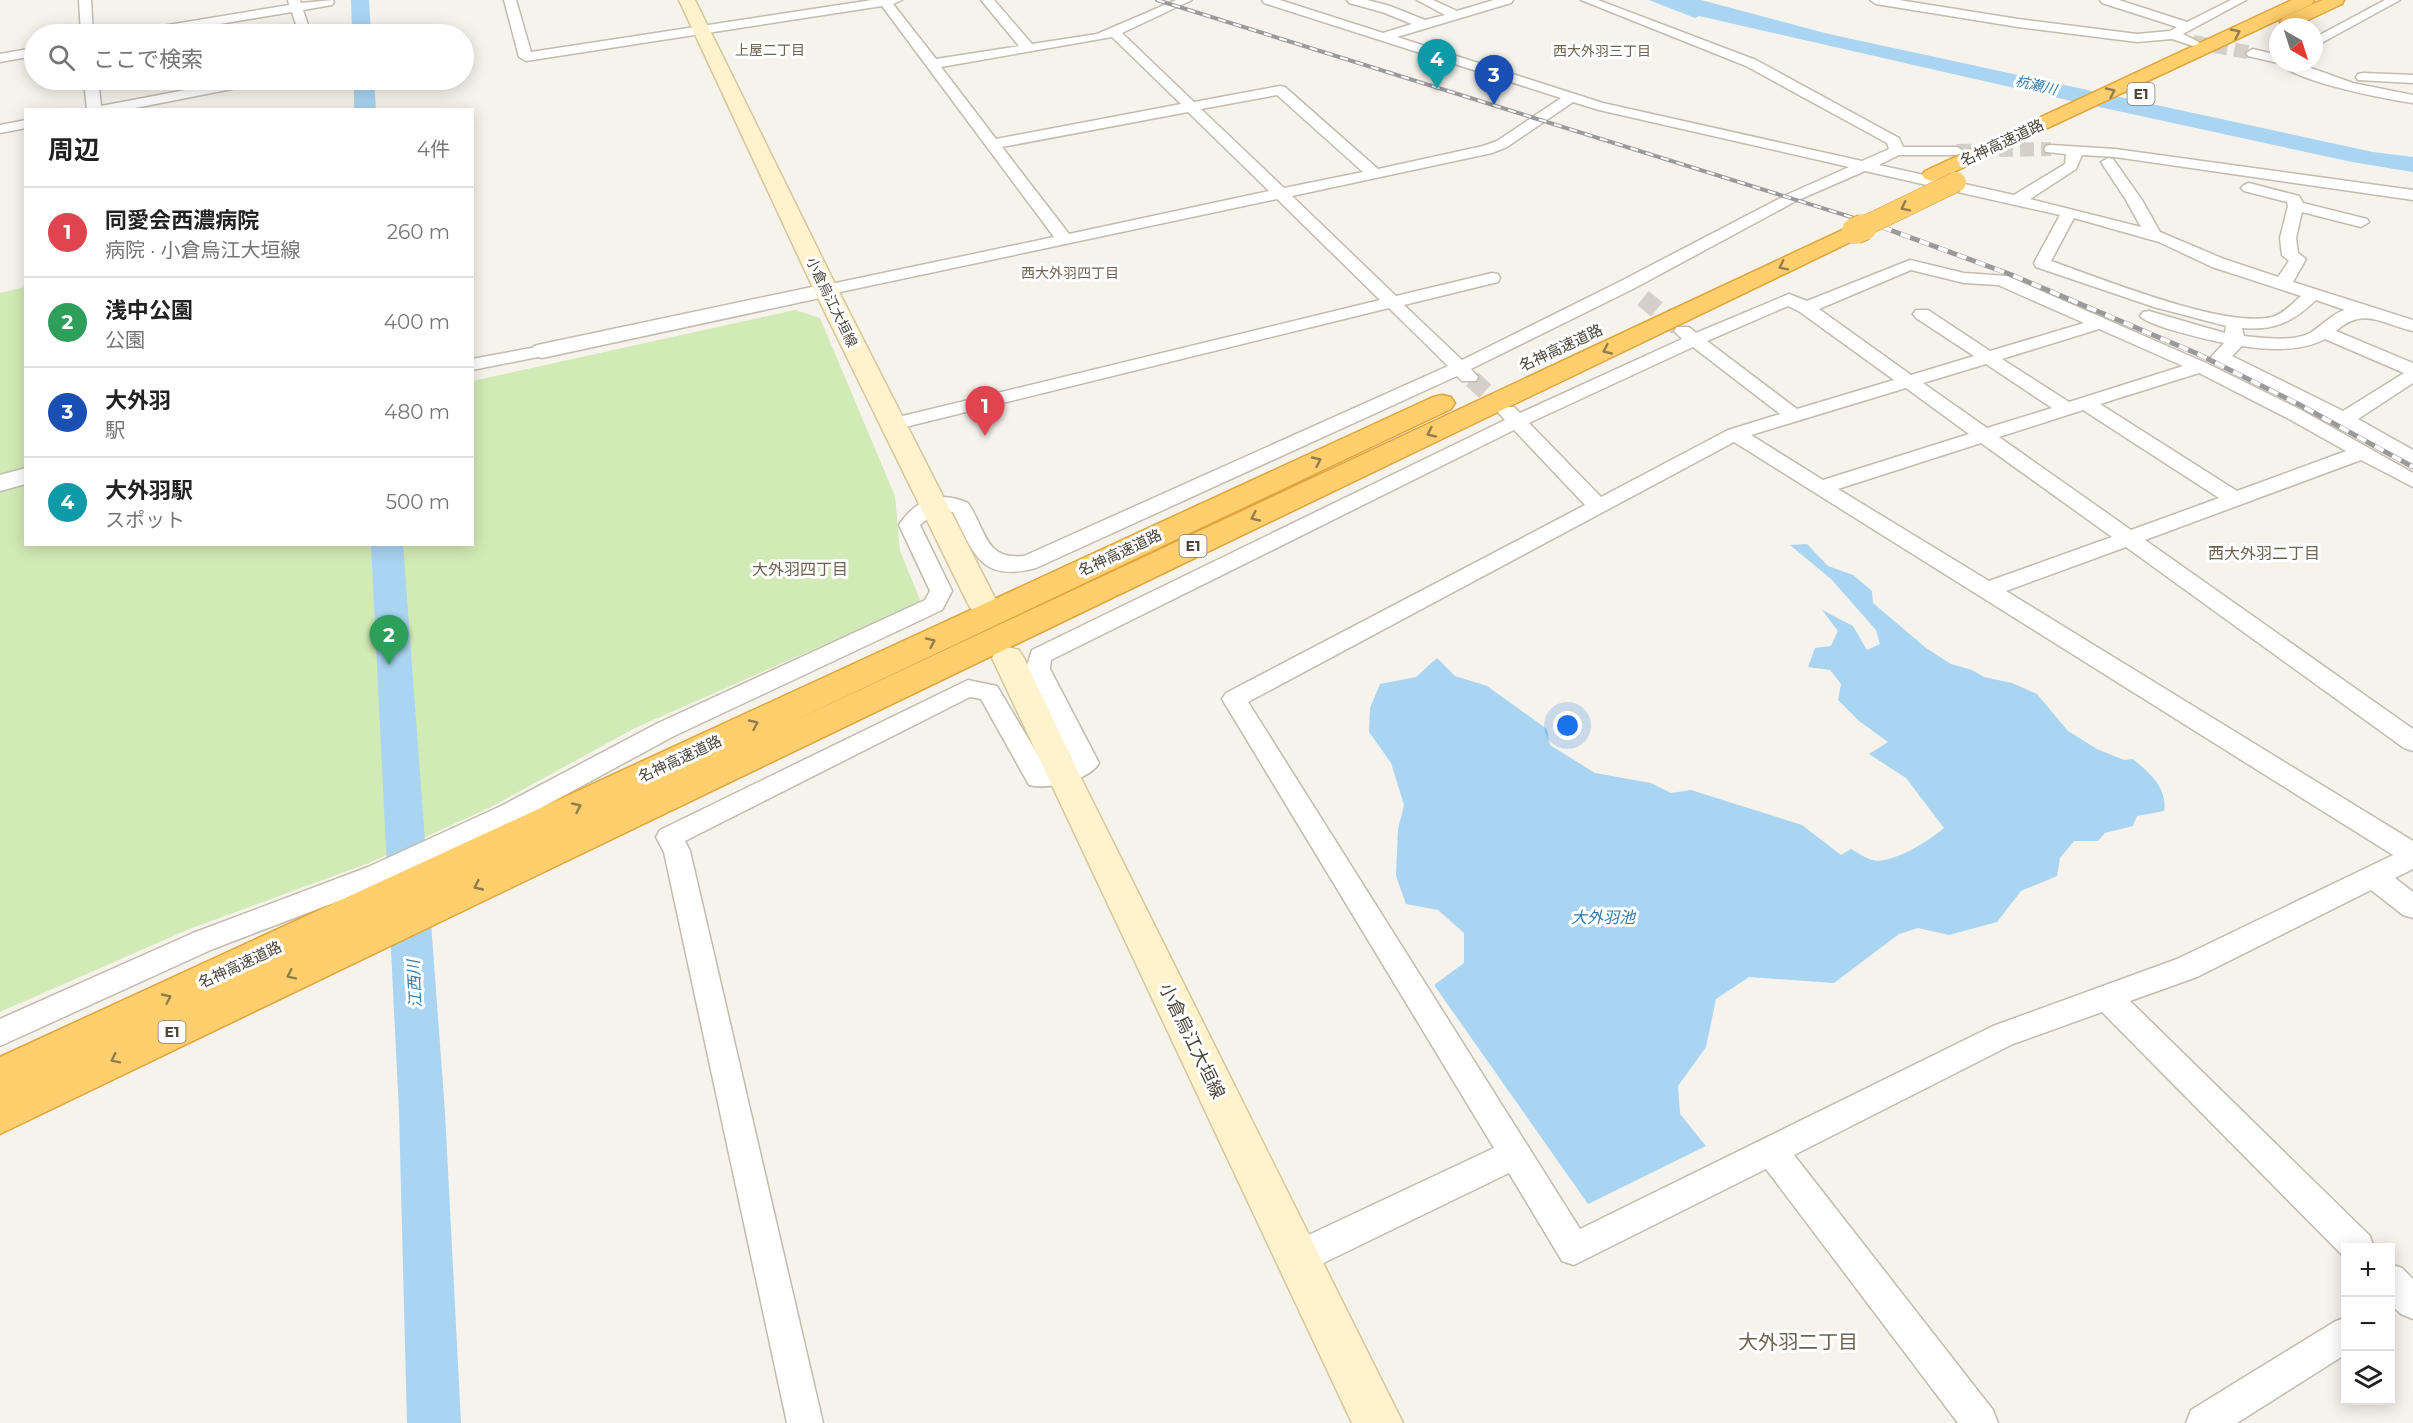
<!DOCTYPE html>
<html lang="ja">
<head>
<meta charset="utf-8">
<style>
  body { margin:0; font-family:Montserrat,"Noto Sans JP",sans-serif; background:#f6f6f6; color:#222 }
  .controls { position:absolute; right:18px; bottom:18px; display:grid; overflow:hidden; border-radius:0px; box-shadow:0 3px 15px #0003 }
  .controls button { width:54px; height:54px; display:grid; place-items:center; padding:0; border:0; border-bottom:2px solid #e0e0e0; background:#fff; color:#222; font:30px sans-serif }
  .compass { position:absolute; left:2269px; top:18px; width:54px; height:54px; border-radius:50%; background:#fff; box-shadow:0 3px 15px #0003; rotate:141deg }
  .you { position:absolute; left:1568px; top:726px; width:21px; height:21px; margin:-15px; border:4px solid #fff; border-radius:50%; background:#1a73e8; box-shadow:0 0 0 9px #1a73e833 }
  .badge { display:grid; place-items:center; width:39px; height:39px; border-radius:50%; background:#2563eb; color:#fff; font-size:20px; font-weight:700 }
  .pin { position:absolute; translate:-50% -50px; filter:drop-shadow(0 2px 3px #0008) }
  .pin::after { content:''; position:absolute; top:32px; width:21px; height:18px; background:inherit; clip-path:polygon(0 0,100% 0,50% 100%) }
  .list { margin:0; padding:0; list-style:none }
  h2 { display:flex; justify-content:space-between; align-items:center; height:78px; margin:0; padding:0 24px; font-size:26px }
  h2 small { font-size:20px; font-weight:400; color:#767676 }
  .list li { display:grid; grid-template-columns:39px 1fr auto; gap:18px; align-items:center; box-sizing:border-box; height:90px; padding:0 24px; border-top:2px solid #e0e0e0 }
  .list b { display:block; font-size:22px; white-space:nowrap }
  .list p { margin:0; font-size:20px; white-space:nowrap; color:#767676 }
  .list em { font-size:20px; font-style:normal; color:#767676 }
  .icon { flex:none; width:33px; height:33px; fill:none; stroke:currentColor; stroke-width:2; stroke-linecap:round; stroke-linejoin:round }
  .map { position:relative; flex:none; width:2413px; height:1423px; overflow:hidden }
  .search { position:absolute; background:#fff; box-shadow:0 3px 15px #0003; left:24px; top:24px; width:450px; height:66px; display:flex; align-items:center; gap:15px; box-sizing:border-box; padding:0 21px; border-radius:33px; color:#767676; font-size:22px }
  .panel { position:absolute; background:#fff; box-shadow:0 3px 15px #0003; left:24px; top:108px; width:450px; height:438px; border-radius:0px }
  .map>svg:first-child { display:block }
  .green { fill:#d2eab5 }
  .water { fill:#a9d4f2 }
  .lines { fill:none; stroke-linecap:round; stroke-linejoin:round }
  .river { fill:#a9d4f2; fill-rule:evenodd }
  .minor-tunnel-far1 { stroke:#d4d0c8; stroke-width:14; stroke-dasharray:14 7; stroke-linecap:butt }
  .minor-tunnel { stroke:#d4d0c8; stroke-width:18; stroke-dasharray:18 9; stroke-linecap:butt }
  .minor-casing { stroke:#c2bbae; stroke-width:3 }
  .tertiary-casing { stroke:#c2bbae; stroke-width:3 }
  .secondary-casing { stroke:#d6c79b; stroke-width:3 }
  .motorway-casing { stroke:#e0a43c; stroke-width:3 }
  .minor { fill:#fff; fill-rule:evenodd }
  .tertiary { fill:#fff; fill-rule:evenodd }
  .secondary { fill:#fff3cd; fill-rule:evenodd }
  .motorway { fill:#ffcf6e; fill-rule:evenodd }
  .rail-far1-casing { stroke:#9a9a9a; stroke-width:4 }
  .rail-casing { stroke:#9a9a9a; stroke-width:5 }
  .rail-far1 { stroke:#fff; stroke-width:2; stroke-dasharray:8; stroke-linecap:butt }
  .rail { stroke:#fff; stroke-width:4; stroke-dasharray:10; stroke-linecap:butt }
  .motorway-bridge-far1-casing { stroke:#e0a43c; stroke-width:21; stroke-linecap:butt }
  .motorway-bridge-casing { stroke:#e0a43c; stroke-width:28; stroke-linecap:butt }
  .motorway-bridge-far1 { stroke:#ffcf6e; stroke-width:20 }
  .motorway-bridge { stroke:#ffcf6e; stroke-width:26 }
  .oneway { stroke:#937c4e }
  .labels { text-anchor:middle; stroke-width:6; stroke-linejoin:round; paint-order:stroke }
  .far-neighbourhood-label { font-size:14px; fill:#6e6250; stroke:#fff }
  .far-water-label { font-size:14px; font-style:italic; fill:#2e7ab2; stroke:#fff }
  .shield { fill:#fff; stroke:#817c74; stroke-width:1.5 }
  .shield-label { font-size:14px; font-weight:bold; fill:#4b4439 }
  .far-street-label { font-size:14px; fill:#4b4439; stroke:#fff }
  .street-label { font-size:15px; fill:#4b4439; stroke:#fff }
  .neighbourhood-label { font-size:16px; fill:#6e6250; stroke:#fff }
  .water-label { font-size:16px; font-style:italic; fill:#2e7ab2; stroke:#fff }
  .near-street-label { font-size:18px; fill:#4b4439; stroke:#fff }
  .near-neighbourhood-label { font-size:20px; fill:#6e6250; stroke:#fff }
</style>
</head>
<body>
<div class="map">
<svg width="2413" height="1423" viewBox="0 0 2413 1423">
  <rect width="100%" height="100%" fill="#f6f3ec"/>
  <path class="green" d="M25,287l1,257h446l1,-163 322,-71 25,8 75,178 5,55 21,51 -286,126 -142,78 -124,57 -182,67 -187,82v-719z"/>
  <path class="water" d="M1649,0h52l128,34 544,118 40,5v15l-61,-10 -285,-62 -368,-84 -4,2z
    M1807,544l21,22 25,9 19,16 1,12 53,45 25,16 21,6 12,7 28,6 25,11 31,37 29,18 27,11 9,-1c17,14 35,30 31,52l-27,5 -4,10 -28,7 -7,8h-24l-14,17 -3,18 -36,15 -24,31 -48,13 -31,-7 -19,6 -65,49 -85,-6 -33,22 -10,48 -28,39 2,28 26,32 -118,58 -154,-219 30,-22v-30l-26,-23 -32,-6 -10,-28 2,-47 6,-24 -13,-42 -22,-31 1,-24 10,-24 36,-7 21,-19 18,18 32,10 60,43 3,16 45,28 56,10 20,10 20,-3 111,35 39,30 10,-6c6,3 14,9 21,11 20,5 58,-20 72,-32l-38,-50 -37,-24 19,-12 -29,-21 -21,-21 3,-16 -11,-14 -22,-3 7,-19 16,-2 7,-15 -16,-21 31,16 14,24 13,-6 -4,-14 -45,-51 -41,-34z"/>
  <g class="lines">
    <path class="river" d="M351,0h18l2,34h-19z
      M354,80h20l2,30h-22z
      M371,544h32l42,568 16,311h-54l-8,-311z"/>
    <path class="minor-tunnel-far1" d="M2193,42l60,11
      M1957,151l94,-2"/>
    <path class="minor-tunnel" d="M1643,298l36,30
      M1472,379l35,32"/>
    <g class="minor-casing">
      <path id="minor" d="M79,0h12l2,34h-12z
        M288,0h12l1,3 32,-3 1,2 -2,3 -29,5 8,24h-12l-7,-22 -134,22h-26l6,-4 151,-25z
        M504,0h12l15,52 341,-52h30l-9,4 43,55 83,-13 -38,-46h13l38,44 65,-10 79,-34h16l-70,33 72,69 86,-16 5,1 93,82 105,-23 14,-5 64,-43 -297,-95 -2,-3h18l103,33 29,-9 -30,-12 -33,-9 -2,-3h20l23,6 35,14 20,-5 -28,-15h16l24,11 37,-11h19l-2,3 -114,34 206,66 259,58 27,-12 -2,-6 -141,-77 -165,-66h17l158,60 143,78 4,9h54l7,4 -7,4h-58l-20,10 135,30 51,-31 1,-10 -20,-2 -2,-3 2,-3 5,-1 64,4 298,41v10l-298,-43 -33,-2 -6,14 -46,30 111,28 -15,-27 -25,-38 7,-4 5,1 29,41 18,32 64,27 54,18 11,-16 -7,-6 -2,-17 8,-32 -1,-4 -43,-11 -3,-3 3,-3 5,-2 50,13 4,7 64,16 2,3 -8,5 -59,-15 -6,26 2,15 8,6 -13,23 120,38v11c-31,-7 -49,-25 -77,0l77,32v20l-55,36 55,31v14l-199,-103 -3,-4 13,-14c-15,-3 -76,-17 -84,-27l3,-4 6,-1 76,22 1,-7 -72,-19 -118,-40 -2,-4 26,-48 -195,-44 -69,30 -163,88 -162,80 7,8 -2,4h-14l-5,-5 -421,192c-56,15 -62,-15 -83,-56l-14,-3 -19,16 32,66 -10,19 -268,126 -155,84 -133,63 -173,66 -213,97v-27l193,-86 175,-66 133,-61 155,-82 269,-124 5,-9 -31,-66c16,-25 41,-35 69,-22 19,28 16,57 56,53l424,-190 -59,-58 -496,122 -7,-2 -3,-4 3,-4 494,-120 -103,-101 -451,96 -6,-1 -3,-4 3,-4 6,-1 228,-48 -172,-231 -356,55 -7,-4zM1112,37l69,67 -185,35 -55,-72zM1277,95l86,77 -79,16 -83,-79zM1573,102l26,8 250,57 -63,28 -165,86 -159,79 -58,-55 94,-23 2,-4 -2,-4 -6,-1 -96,23 -104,-100 200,-43 15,-6zM1188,112l81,79 -200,43 -67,-87zM2074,218l85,24 53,25 89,29c-8,7 -18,18 -29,21 -47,12 -172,-39 -221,-56zM2316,300l29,10c-14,4 -23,16 -35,23 -17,9 -48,5 -66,3l-2,-8c32,3 51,-6 74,-28zM2325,339l79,34 -61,38 -111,-55 10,-10c26,4 59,6 83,-7z
        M1870,0h29l119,19 119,15 33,-3 7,-4 -75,-24 -2,-3h19l68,22 44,-22h15l-63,34 16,8 -1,3 -5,1 -21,-7 -35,3 -119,-15 -142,-23z
        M2385,0h15l-86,47v-9z
        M34,48v8l-34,6v-8z
        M2253,49l25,6v8l-30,-7 -2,-3z
        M2279,63h18l56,20 60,12v8c-28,-4 -116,-21 -134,-40z
        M2363,73l50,2v8l-55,-3 -2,-3 2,-3z
        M84,80h14l3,26 137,-26h26l-7,4 -132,26h-38z
        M26,120v8l-26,5v-8z
        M1910,260l54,13 43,3 199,87 97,48 110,62v14l-52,-27 -216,80 268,189v22l-9,-3 -278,-201 -120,44 407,250v28l-18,9 18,14v26l-10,-3 -32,-25 -174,87 -67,24 240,235 4,12h-28v11l-244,-247 -89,32 -219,111 199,255 5,13h-40l-192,-254 -192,96 -12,-4 -53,-88 -200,97 -12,5 -12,-5 -5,-12 5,-12 209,-98 -272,-449 4,-6 359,-188 -71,-75 -463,230 -1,9 49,94c-9,17 -52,27 -70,22l-48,-86 -11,-2 -285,144 5,10 133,572h-36l-123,-571 -8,-15 4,-7 308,-150 29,6 48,81 27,-8 -46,-90 6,-19 473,-230 -8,-9 3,-4h14l6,6 162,-74 -8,-8 3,-4h12l7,6 93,-39 18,7zM1911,270l53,13 34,2 86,38 -94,28 -62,-41h-12l-3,4 3,4 58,38 -63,19 -92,-66zM1788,306l12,6 94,68 -97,29 -90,-68zM2099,329l84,37 -114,36 -67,-43zM1693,347l87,67 -52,16 -127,67 -72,-74zM1986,364l66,44 -65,20 -64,-45zM2199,373l90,46 57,32 -109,40 -137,-87zM1906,388l63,46 -146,46 -72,-45zM2083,410l136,88 -88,32 -132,-93zM1734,442l659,413 -216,104 -184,67 -413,203 -332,-527zM1981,443l131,94 -123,44 -151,-92z
        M542,346l6,1 3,4 -3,4 -76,15v-11z
        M2390,1264l12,4 11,11v40l-12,-5 -11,-10z
        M2346,1317v37l-109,69h-51l5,-13 143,-88z"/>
    </g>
    <g class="tertiary-casing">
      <path id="tertiary" d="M826,284l8,1 3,5 -3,5 -292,63 -8,-2 -3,-5 3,-5 8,-2z
        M26,468v16l-26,7v-16z"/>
    </g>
    <g class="secondary-casing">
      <path id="secondary" d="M679,0h16l143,290 159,312 -4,7 -11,3 -11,-3 -4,-7 -153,-312z
        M1008,647l11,3 5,8 55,116 324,649h-51l-360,-765 5,-8z"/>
    </g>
    <g class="motorway-casing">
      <path id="motorway" d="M2292,0h22l-2,4 -373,175 -7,2 -7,-2 -3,-4 3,-4z
        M2322,0h22l-2,4 -47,22h-12l-3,-4 3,-4z
        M1855,224l8,2 3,5 -3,5 -1863,898v-77l1433,-660 9,-2 9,2 4,6 -4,6 -670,318z"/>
    </g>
    <use href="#minor" class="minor"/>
    <use href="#tertiary" class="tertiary"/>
    <use href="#secondary" class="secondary"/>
    <use href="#motorway" class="motorway"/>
    <g class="rail-far1-casing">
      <path id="rail-far1" d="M1157,0l729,228"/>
    </g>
    <g class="rail-casing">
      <path id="rail" d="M1882,227l130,48 186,79 102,51 113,62"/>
    </g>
    <use href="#rail-far1" class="rail-far1"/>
    <use href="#rail" class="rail"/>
    <g class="motorway-bridge-far1-casing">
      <path id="motorway-bridge-far1" d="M1861,228l95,-46"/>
    </g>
    <g class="motorway-bridge-casing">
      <path id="motorway-bridge" d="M1855,231l9,-4"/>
    </g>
    <use href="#motorway-bridge-far1" class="motorway-bridge-far1"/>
    <use href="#motorway-bridge" class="motorway-bridge"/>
  </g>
  <defs><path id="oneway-chevron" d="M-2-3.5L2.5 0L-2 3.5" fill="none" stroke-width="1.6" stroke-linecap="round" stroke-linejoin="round" transform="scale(1.5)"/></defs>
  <g class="oneway">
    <use href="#oneway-chevron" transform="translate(2236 33) rotate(-25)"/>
    <use href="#oneway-chevron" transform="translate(2111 92) rotate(-25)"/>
    <use href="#oneway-chevron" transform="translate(1905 207) rotate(154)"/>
    <use href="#oneway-chevron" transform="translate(1783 266) rotate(154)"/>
    <use href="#oneway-chevron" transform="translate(1607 350) rotate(155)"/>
    <use href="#oneway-chevron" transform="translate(1431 433) rotate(155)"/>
    <use href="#oneway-chevron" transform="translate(1317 461) rotate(-25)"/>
    <use href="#oneway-chevron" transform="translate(1255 517) rotate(155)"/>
    <use href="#oneway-chevron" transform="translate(931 642) rotate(-25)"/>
    <use href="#oneway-chevron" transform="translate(754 724) rotate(-25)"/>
    <use href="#oneway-chevron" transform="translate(577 807) rotate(-25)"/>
    <use href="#oneway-chevron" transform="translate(478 886) rotate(155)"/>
    <use href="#oneway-chevron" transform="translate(291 975) rotate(154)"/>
    <use href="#oneway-chevron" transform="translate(167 998) rotate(-25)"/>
    <use href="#oneway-chevron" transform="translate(115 1059) rotate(154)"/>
  </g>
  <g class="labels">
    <g class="far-neighbourhood-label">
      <text x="770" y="55">上屋二丁目</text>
      <text x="1602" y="56">西大外羽三丁目</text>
      <text x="1070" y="278">西大外羽四丁目</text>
    </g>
    <g class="far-water-label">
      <text transform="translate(2036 85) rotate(13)" y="5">杭瀬川</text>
    </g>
    <g class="shield">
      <rect x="2127.5" y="83" width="27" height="22" rx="4.5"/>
      <rect x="1179.5" y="535" width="27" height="22" rx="4.5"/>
      <rect x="158.5" y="1021" width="27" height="22" rx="4.5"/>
    </g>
    <g class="shield-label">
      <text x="2141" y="99">E1</text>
      <text x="1193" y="551">E1</text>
      <text x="172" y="1037">E1</text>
    </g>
    <g class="far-street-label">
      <text transform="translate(832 302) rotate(64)" y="5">小倉烏江大垣線</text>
    </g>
    <g class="street-label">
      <text transform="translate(2002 143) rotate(-25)" y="5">名神高速道路</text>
      <text transform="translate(1561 348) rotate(-25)" y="5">名神高速道路</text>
      <text transform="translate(1120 553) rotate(-25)" y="5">名神高速道路</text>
      <text transform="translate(680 759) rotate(-25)" y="5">名神高速道路</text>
      <text transform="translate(240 965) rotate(-25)" y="5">名神高速道路</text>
    </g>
    <g class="neighbourhood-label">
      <text x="2264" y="559">西大外羽二丁目</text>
      <text x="800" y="575">大外羽四丁目</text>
    </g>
    <g class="water-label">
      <text x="1603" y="923">大外羽池</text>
      <text transform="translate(414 984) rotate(-93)" y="6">江西川</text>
    </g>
    <g class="near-street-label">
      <text transform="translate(1192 1041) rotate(64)" y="6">小倉烏江大垣線</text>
    </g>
    <g class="near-neighbourhood-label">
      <text x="1798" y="1349">大外羽二丁目</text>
    </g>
  </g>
</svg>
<div class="controls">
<button>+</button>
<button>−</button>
<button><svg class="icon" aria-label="layers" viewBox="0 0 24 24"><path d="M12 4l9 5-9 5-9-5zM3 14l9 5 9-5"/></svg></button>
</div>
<svg class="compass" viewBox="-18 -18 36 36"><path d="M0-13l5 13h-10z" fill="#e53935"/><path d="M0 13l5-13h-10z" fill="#767676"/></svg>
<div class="you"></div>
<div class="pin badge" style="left:985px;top:436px;background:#e0444e">1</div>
<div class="pin badge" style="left:389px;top:665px;background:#2e9e5b">2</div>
<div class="pin badge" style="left:1494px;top:105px;background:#1a4fb4">3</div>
<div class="pin badge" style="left:1437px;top:89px;background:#0f9aa8">4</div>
<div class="search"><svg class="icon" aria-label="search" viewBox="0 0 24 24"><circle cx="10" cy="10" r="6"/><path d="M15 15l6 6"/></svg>ここで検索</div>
<section class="panel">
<h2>周辺<small>4件</small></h2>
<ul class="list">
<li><span class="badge" style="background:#e0444e">1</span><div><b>同愛会西濃病院</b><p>病院 · 小倉烏江大垣線</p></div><em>260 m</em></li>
<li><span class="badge" style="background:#2e9e5b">2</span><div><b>浅中公園</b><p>公園</p></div><em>400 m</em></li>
<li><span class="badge" style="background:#1a4fb4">3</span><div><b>大外羽</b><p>駅</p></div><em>480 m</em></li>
<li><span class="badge" style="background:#0f9aa8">4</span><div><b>大外羽駅</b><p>スポット</p></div><em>500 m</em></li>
</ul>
</section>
</div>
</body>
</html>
